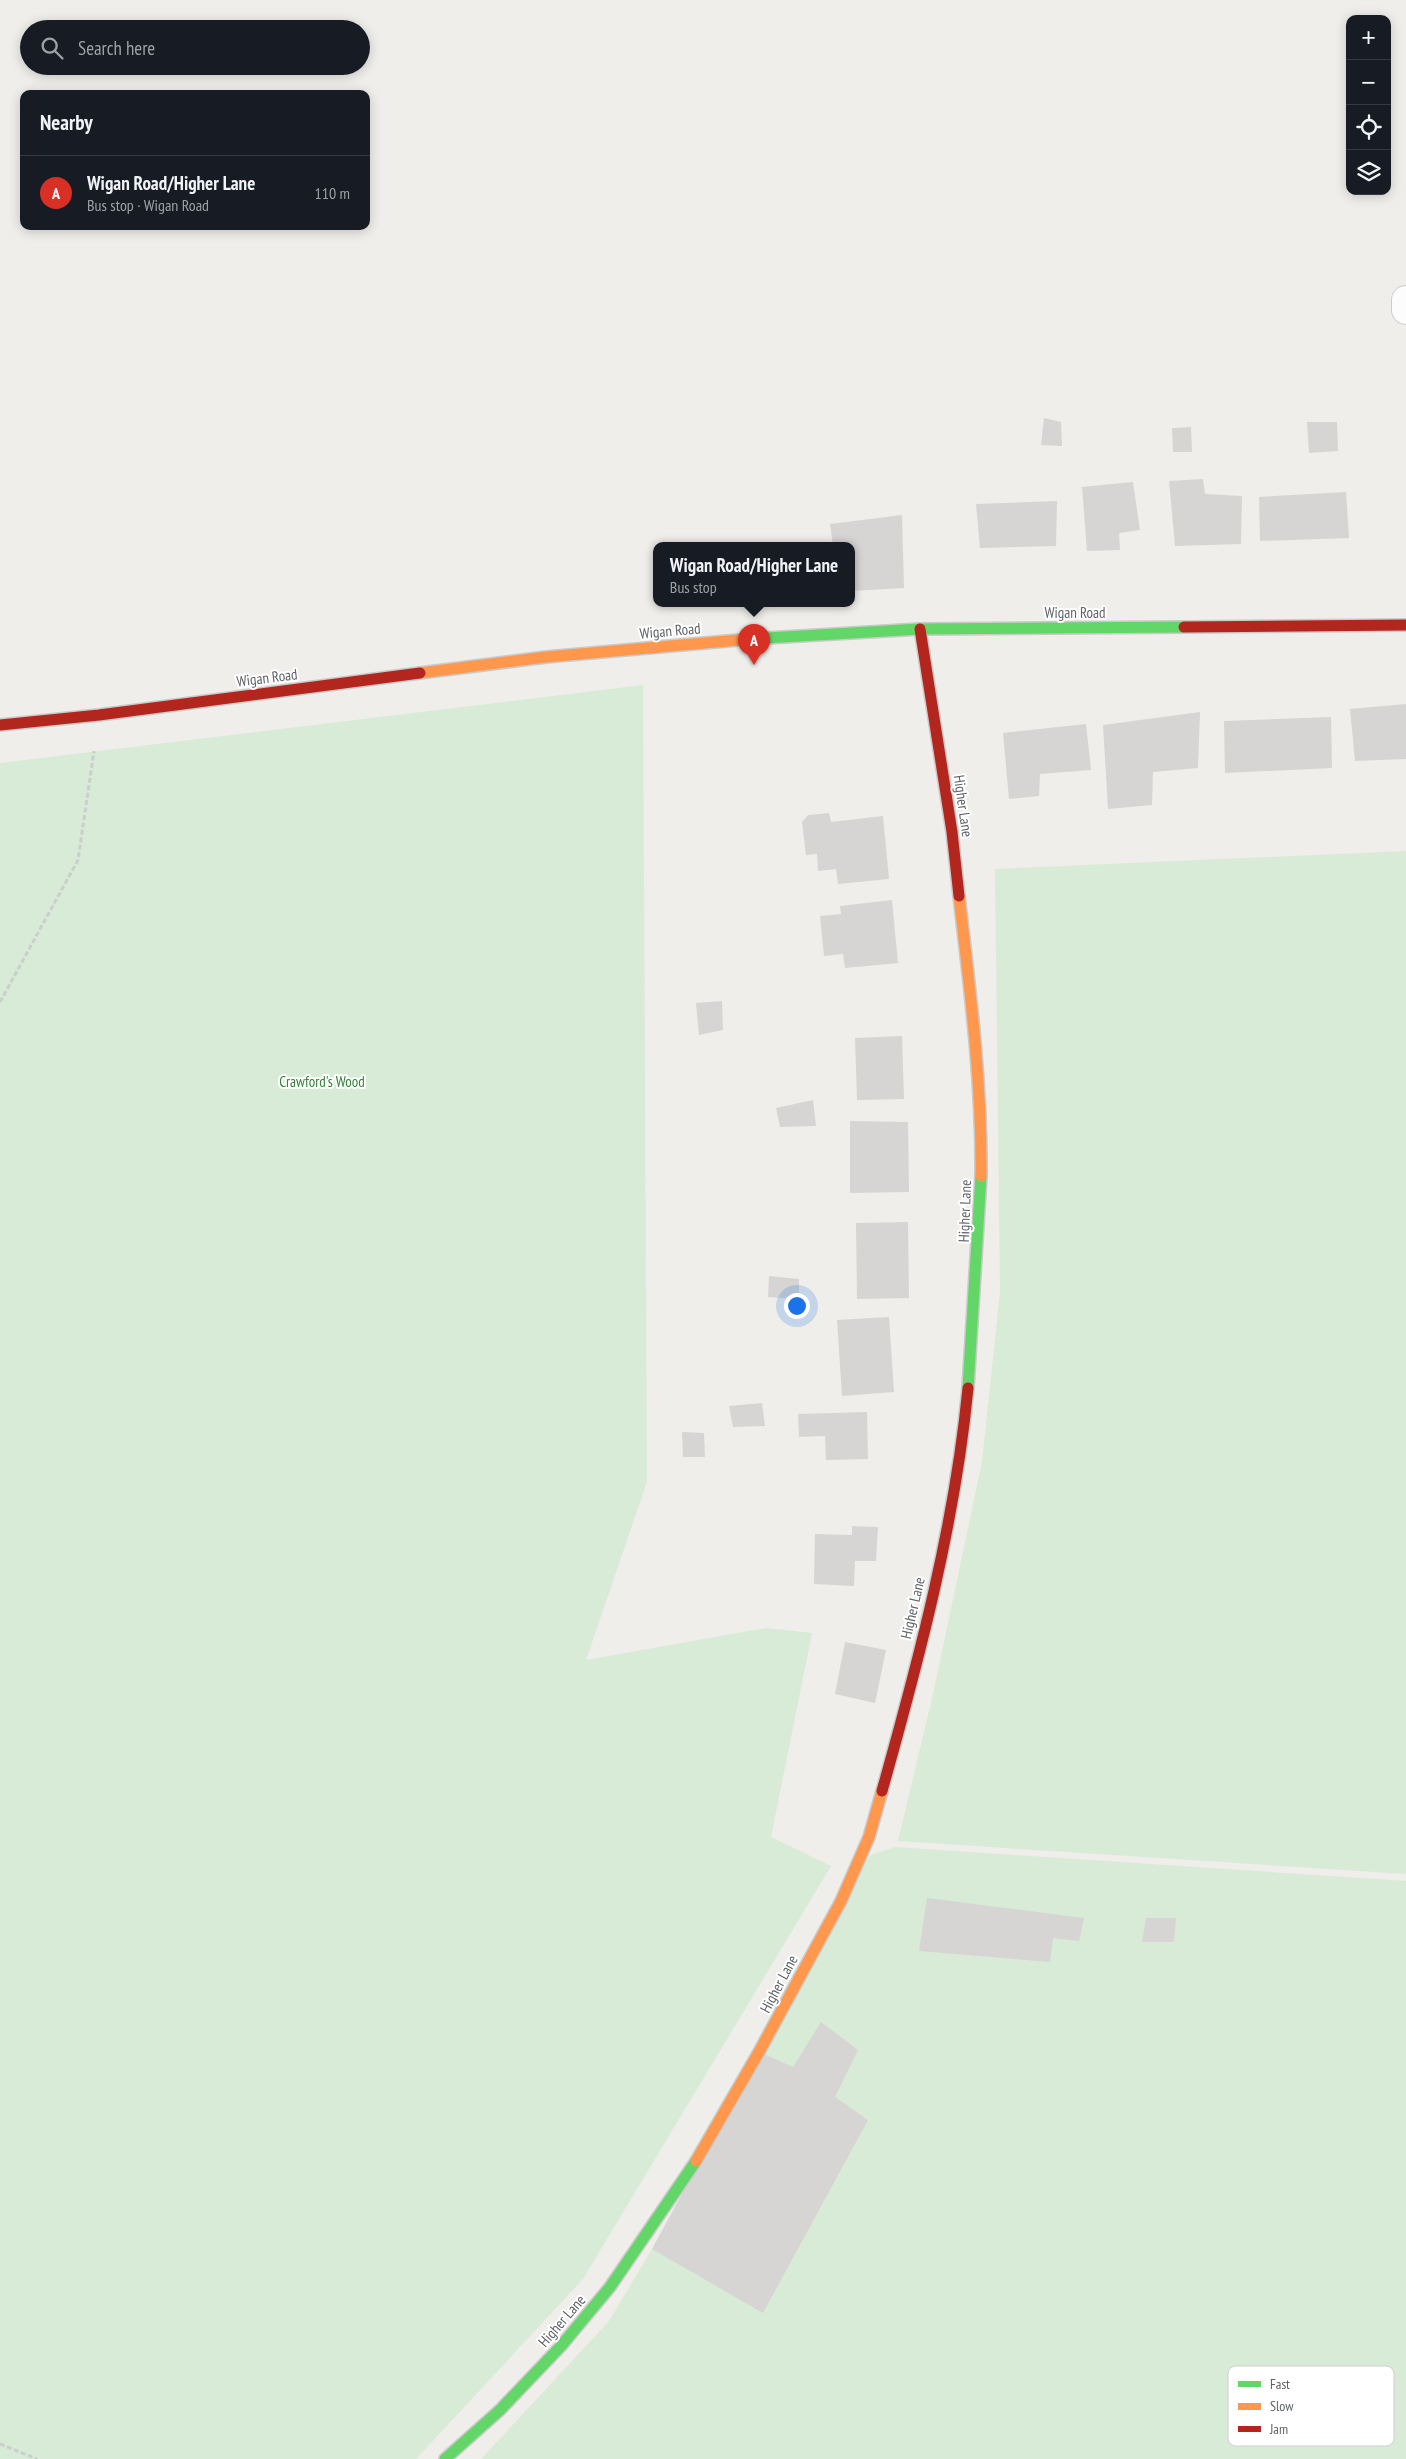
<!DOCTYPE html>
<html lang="en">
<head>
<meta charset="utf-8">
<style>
  body { margin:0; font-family:"PT Sans Narrow",sans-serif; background:#20242c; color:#f1f3f6 }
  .controls { position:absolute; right:15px; top:15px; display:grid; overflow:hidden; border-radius:10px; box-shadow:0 2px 12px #0003 }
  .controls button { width:45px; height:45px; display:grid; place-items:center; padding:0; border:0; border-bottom:1px solid #363941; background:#171b24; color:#f1f3f6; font:25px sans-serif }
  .you { position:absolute; left:796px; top:1305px; width:18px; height:18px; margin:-12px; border:4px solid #fff; border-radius:50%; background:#1a73e8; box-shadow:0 0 0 8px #1a73e833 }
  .badge { display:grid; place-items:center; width:32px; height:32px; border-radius:50%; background:#d93025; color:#fff; font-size:16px; font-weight:700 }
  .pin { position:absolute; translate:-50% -41px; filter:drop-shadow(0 1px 2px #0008) }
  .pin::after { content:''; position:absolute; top:26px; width:18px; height:15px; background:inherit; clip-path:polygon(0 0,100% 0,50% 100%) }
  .popup { position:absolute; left:653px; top:542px; width:202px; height:65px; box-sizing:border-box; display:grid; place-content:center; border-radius:10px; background:#171b24; filter:drop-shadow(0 1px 4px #0005); font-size:16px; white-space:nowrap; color:#9ea1a6 }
  .popup b { font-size:19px; color:#f1f3f6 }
  .popup::after { content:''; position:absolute; left:50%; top:100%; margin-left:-10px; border:10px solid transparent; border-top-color:#171b24 }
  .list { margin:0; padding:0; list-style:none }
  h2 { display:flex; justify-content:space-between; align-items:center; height:65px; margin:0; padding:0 20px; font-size:21px }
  h2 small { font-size:16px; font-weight:400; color:#9ea1a6 }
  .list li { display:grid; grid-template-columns:32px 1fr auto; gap:15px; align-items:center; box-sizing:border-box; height:75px; padding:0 20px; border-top:1px solid #363941 }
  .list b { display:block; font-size:19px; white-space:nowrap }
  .list p { margin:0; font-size:16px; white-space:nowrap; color:#9ea1a6 }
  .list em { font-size:16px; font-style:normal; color:#9ea1a6 }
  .icon { flex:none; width:28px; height:28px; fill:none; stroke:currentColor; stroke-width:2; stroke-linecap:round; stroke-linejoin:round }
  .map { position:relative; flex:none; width:1406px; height:2459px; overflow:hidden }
  .search { position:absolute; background:#171b24; box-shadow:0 2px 12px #0003; left:20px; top:20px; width:350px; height:55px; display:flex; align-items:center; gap:12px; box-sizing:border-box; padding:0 18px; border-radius:28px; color:#9ea1a6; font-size:19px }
  .panel { position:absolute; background:#171b24; box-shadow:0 2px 12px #0003; left:20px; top:90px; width:350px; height:140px; border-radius:10px }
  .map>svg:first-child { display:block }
  .green { fill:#d8ebd6 }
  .building { fill:#d6d5d3 }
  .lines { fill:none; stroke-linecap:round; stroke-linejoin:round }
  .street-casing { stroke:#cbcccc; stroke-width:30 }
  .fast-casing { stroke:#cacacb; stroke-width:14 }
  .slow-casing { stroke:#cacacb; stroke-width:14 }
  .jam-casing { stroke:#cacacb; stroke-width:14 }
  .path { stroke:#cacfcc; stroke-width:3; stroke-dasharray:5 2.5; stroke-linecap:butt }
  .street { stroke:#fdfcfc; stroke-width:28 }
  .fast { stroke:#63d668; stroke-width:11 }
  .slow { stroke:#ff974d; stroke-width:11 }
  .jam { stroke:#b3261e; stroke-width:11 }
  .labels { text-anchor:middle; stroke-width:4; stroke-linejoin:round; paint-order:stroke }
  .street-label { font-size:15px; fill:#5f6368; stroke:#fff }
  .park-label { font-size:15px; fill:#348238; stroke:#fff }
  .key { fill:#fff; stroke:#cfd0d2; stroke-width:1 }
  .key-label { font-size:14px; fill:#5f6368 }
</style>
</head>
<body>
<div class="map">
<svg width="1406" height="2459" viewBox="0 0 1406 2459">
  <rect width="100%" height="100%" fill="#efeeea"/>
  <path class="green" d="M643,685l4,797 -61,178 180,-32 46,5 -41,204 60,29 -248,413 -167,180h-416v-1696z
    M1406,851v1023l-508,-33 35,-147 49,-232 18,-170 -5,-423z
    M895,1847l511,34v578h-925l128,-138 43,-72 218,-394z"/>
  <path class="building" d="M1044,418l17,4 1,24 -21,-1z
    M1307,422h30l1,29 -29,2z
    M1191,427l1,25h-19l-1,-24z
    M1203,479l2,15 37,2 -1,48 -66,2 -6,-65z
    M1133,482l7,48 -21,3 1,17 -33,1 -5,-64z
    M1346,492l3,46 -89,3 -1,-44z
    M1057,501l-1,45 -76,2 -4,-44z
    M902,515l2,73 -52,3v-45h-19l-3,-22z
    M1406,704v55l-51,2 -5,-52z
    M1200,712l-2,56 -45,4 -1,33 -44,4 -5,-84z
    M1331,717l1,51 -107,5 -1,-52z
    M1086,724l5,46 -51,4 -1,22 -30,3 -6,-66z
    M829,813l2,9 52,-6 6,63 -51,5 -2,-15 -18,2 -1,-17 -11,1 -4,-33 6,-7z
    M892,900l6,63 -53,5 -2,-14 -19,2 -4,-40 21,-2 -1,-8z
    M722,1001l1,29 -24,5 -3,-32z
    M902,1036l2,63 -47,1 -2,-62z
    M813,1100l3,26 -36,1 -4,-19z
    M850,1121l58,1 1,70 -59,1z
    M908,1222l1,76 -52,1 -1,-76z
    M769,1276l30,3v20l-31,-2z
    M889,1317l5,75 -52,4 -5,-76z
    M762,1403l3,23 -32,1 -4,-21z
    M867,1412l1,47 -42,1 -1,-24 -26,1 -1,-23z
    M682,1432l22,1 1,24h-22z
    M852,1526l26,1 -2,34h-21l-1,25 -40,-2 1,-50 37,1z
    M845,1642l41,8 -11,53 -40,-9z
    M927,1898l157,20 -5,23 -26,-3 -3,24 -131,-11z
    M1146,1918h30l-2,24h-32z
    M821,2022l37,28 -23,47 33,23 -105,193 -111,-64 107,-197 34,15z"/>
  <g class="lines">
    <g class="street-casing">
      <path id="street" d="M1406,300v10"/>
    </g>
    <g class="fast-casing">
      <path id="fast" d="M750,639l170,-10 264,-2
        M968,1388l13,-212
        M445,2459l55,-49 61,-64 49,-59 86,-126"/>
    </g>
    <g class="slow-casing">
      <path id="slow" d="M420,673l126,-16 204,-18
        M959,896c11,94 23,186 22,280
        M696,2161l63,-109 82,-151 28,-64 13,-46"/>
    </g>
    <g class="jam-casing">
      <path id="jam" d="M1184,627l222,-2
        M920,629l32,203 7,64
        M0,725l99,-10 321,-42
        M882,1791c37,-132 73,-267 86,-403"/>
    </g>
    <path class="path" d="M0,1002l78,-142 16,-109
      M0,2444l37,15"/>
    <use href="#street" class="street"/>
    <use href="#fast" class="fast"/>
    <use href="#slow" class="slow"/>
    <use href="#jam" class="jam"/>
  </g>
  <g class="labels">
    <g class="street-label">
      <text x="1075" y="618">Wigan Road</text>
      <text transform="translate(670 631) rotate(-5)" y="5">Wigan Road</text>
      <text transform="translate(267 678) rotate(-7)" y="5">Wigan Road</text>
      <text transform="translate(963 806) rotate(82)" y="5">Higher Lane</text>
      <text transform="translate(965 1211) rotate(-88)" y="5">Higher Lane</text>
      <text transform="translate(913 1608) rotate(-77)" y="5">Higher Lane</text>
      <text transform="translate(779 1984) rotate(-62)" y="5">Higher Lane</text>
      <text transform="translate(562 2321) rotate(-49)" y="5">Higher Lane</text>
    </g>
    <g class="park-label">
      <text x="322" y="1087">Crawford's Wood</text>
    </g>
  </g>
  <rect x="1228" y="2366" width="166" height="80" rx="8" class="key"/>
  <rect x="1238" y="2381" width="23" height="6" fill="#63d668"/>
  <rect x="1238" y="2403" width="23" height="7" fill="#ff974d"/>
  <rect x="1238" y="2426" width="23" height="6" fill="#b3261e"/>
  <g class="key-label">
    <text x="1270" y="2389">Fast</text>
    <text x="1270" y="2411">Slow</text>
    <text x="1270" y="2434">Jam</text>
  </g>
</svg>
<div class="controls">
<button>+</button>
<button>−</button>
<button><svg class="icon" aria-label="locate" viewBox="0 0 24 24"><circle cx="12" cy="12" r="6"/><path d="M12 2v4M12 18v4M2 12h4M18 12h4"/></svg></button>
<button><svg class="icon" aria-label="layers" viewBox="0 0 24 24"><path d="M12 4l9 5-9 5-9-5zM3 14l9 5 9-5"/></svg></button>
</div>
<div class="you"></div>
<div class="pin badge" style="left:754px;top:665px">A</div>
<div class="popup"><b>Wigan Road/Higher Lane</b>Bus stop</div>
<div class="search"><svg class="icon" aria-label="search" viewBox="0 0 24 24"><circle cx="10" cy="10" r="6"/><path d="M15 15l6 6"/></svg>Search here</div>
<section class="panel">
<h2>Nearby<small></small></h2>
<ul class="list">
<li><span class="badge">A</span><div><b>Wigan Road/Higher Lane</b><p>Bus stop · Wigan Road</p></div><em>110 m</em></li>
</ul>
</section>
</div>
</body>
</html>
